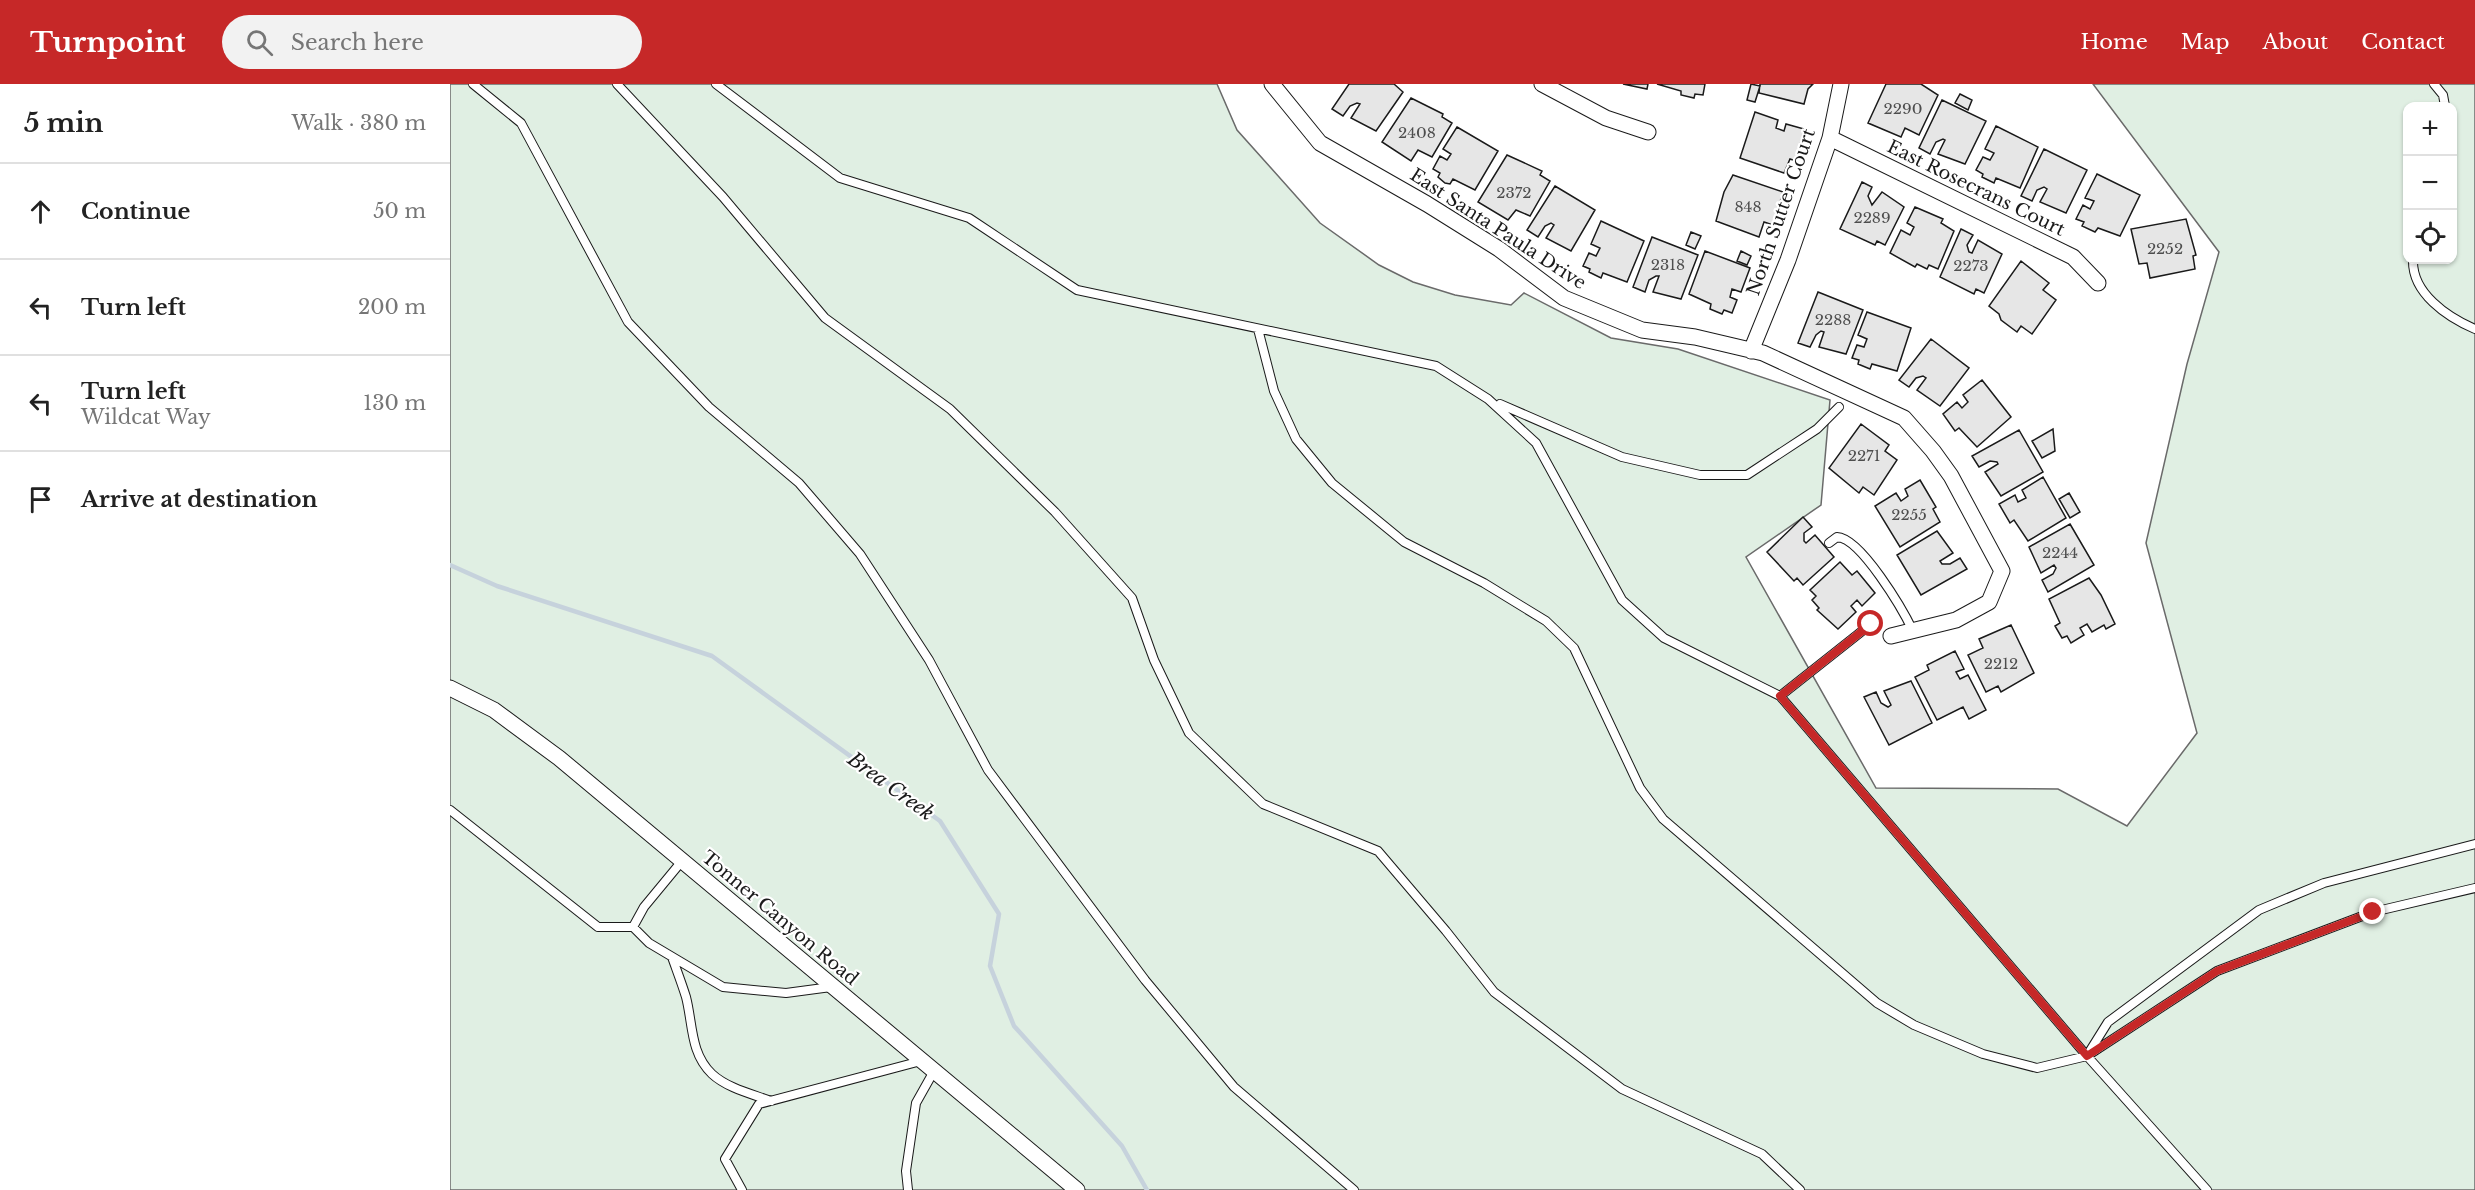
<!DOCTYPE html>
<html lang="en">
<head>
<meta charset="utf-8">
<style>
  body { margin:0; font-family:"Libre Baskerville",serif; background:#f2f2f2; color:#222 }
  .controls { position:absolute; right:18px; top:18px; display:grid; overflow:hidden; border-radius:12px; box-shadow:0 2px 4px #0004 }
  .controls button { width:54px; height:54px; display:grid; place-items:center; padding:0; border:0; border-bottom:2px solid #e0e0e0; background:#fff; color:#222; font:30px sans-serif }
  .stop { position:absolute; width:18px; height:18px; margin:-14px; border:4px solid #c62828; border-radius:50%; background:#fff }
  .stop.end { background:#c62828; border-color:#fff; box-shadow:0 2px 6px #0008 }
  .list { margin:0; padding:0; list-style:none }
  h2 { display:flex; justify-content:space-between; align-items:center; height:78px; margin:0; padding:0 24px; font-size:26px }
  h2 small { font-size:20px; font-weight:400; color:#767676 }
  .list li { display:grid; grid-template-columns:39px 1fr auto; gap:18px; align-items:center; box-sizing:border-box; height:96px; padding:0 24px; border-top:2px solid #e0e0e0 }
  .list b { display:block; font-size:22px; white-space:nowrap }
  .list p { margin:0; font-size:20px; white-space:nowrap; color:#767676 }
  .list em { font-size:20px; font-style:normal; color:#767676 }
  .icon { flex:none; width:33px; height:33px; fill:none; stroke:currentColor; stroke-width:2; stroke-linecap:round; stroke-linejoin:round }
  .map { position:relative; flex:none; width:2025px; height:1106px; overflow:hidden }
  header { display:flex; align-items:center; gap:36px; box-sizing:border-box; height:84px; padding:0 30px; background:#c62828; color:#fff }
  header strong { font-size:28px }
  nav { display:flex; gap:33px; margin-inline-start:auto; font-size:21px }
  .search { width:420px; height:54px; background:#f2f2f2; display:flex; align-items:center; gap:15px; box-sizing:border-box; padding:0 21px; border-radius:33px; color:#767676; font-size:22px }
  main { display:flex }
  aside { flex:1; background:#fff }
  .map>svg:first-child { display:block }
  .green { fill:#e0efe3; stroke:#6a6a6a; stroke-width:1.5; fill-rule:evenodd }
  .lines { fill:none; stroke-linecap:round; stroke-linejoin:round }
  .stream { stroke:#c6d2dc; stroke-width:4.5 }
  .building { fill:#e6e6e6; stroke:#1a1a1a; stroke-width:1.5 }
  .lane-casing { stroke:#1a1a1a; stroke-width:10 }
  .street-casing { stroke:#1a1a1a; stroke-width:17 }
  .lane { stroke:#fff; stroke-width:8 }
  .street { stroke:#fff; stroke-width:15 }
  .route { stroke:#c62828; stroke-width:8 }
  .labels { text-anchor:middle; stroke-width:4.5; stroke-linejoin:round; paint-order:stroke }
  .number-label { font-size:15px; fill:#4d4d4d }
  .street-label { font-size:18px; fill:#1a1a1a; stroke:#fff }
  .water-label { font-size:20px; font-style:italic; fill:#1a1a1a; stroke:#fff }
</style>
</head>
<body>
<header>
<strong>Turnpoint</strong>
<div class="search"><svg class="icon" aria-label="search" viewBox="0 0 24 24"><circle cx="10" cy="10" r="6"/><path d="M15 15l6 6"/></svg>Search here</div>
<nav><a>Home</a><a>Map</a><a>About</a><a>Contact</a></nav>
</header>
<main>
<aside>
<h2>5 min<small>Walk · 380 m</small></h2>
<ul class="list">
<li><svg class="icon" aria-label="ahead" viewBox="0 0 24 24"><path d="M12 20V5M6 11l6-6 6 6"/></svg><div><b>Continue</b></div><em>50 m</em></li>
<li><svg class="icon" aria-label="left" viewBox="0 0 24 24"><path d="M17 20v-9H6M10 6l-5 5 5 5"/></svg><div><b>Turn left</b></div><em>200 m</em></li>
<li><svg class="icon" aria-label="left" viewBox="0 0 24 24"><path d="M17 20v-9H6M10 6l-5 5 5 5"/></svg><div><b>Turn left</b><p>Wildcat Way</p></div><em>130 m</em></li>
<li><svg class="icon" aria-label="arrive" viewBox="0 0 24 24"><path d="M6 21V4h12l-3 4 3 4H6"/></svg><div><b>Arrive at destination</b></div></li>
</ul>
</aside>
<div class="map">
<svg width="2025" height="1106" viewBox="0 0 2025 1106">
  <rect width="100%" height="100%" fill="#fff"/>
  <path class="green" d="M0,0h767l20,46 83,93 59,42 34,17 42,13 56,10 13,-12 87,45 67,11 152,51 -9,105 -75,52 130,231 182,1 69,37 70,-93 -51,-190 41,-179 32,-112 -126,-168h382v1106h-2025zM1958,22h44v154h-44z"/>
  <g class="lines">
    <path class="stream" d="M0,481l47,21 215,70 228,165 59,93 -9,52 24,60 108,120 25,44"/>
  </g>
  <path class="building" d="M899,0h45l9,8 -27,39 -25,-13 9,-14 -3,-1 -7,3 -7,10 -11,-7z
    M1173,0h25l-1,5z
    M1207,0h48l-2,11 -8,-1 -1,4 -13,-3v-4z
    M1301,0l9,2 -5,16 -8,-2z
    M1310,0h53l-5,5 -4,15 -45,-11z
    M1436,0h35l17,11 -19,40 -14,-7 -4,9 -33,-14z
    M1510,10l12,6 -4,10 -13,-7z
    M961,14l32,16 -1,3 10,6 -20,34 -14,-7 -7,11 -29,-19z
    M1492,16l44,21 -21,43 -27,-10 7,-14 -2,-1 -7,3 -6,12 -11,-6z
    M1305,28l23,8 -2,8 8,3 2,-7 18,5 -8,32 -6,-2 -6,14 -44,-15z
    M1546,42l42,21 -18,41 -24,-10 -2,5 -12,-6 1,-3 -7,-4 7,-13 7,3 4,-7 -9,-4z
    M1007,43l41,24 -23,39 -22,-11 -3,5 -5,-1 -7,-6 2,-4 -7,-4 7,-13 7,4 4,-6 -8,-5z
    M1594,65l43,21 -21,43 -26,-11 7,-13 -3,-2 -7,3 -5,11 -11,-5z
    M1057,71l35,16 -2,4 10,6 -20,35 -14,-6 -8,10 -30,-18z
    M1647,90l43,21 -20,41 -22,-8 -3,4 -13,-6 2,-4 -8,-3 7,-14 7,4 4,-8 -9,-3z
    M1283,91l50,17 -10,33 -9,-3 -5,15 -43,-16 8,-29z
    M1412,98l10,5 -4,9 4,9 10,-13 22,15 -19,38 -8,-4 -2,4 -35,-16z
    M1105,102l40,24 -24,41 -25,-13 8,-13 -3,-2 -6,3 -7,11 -11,-7z
    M1465,123l28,12 -2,4 13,8 -16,38 -9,-4 -2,4 -10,-5 -2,3 -25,-14 11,-23 9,5 4,-8 -7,-4z
    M1736,135l10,36 -3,1 2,13 -45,9 -3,-15 -8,1 -8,-35z
    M1151,137l43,20 -17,41 -24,-9 -2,5 -12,-6 1,-3 -7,-3 6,-13 7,3 4,-8 -9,-4z
    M1511,145l12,6 -6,10 2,7 3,1 6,-13 24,14 -18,39 -8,-4 -2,5 -34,-17z
    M1241,148l10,4 -6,13 -9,-4z
    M1202,153l46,18 -17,44 -28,-7 6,-16h-3l-7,4 -4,12 -12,-5z
    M1255,167l45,17 -9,24 -9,-3 -2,8 7,3 -5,13 -8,-3 -2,4 -12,-5 1,-5 -22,-10z
    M1291,167l10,5 -4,9 -10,-4z
    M1571,177l28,22 -6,7 13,10 -24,34 -11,-8 -4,6 -16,-12 -2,-6 -10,-8z
    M1368,208l45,18 -17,44 -27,-7 5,-15 -3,-1 -5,4 -6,12 -12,-4z
    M1417,228l44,16 -14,43 -25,-7 -2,5 -12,-5 1,-4 -7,-2 5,-13 7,2 3,-8 -9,-4z
    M1481,255l38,29 -29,38 -23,-16 9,-12 -3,-2 -7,2 -7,9 -10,-7z
    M1532,296l29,37 -34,30 -18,-19 -4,3 -12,-17 14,-12 5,6 6,-6 -5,-7z
    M1411,340l28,21 -4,6 12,9 -23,35 -11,-8 -4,6 -30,-25z
    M1603,345l2,22 -13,7 -10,-17z
    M1569,346l24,42 -42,24 -16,-24 13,-8 -1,-2 -7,-1 -11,6 -7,-11z
    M1593,393l23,41 -38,23 -14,-21 -4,3 -11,-19 16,-9 3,7 8,-4 -4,-8z
    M1470,396l16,27 -3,2 7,13 -40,25 -25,-41 21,-13 5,8 7,-5 -3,-7z
    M1619,409l11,19 -10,6 -11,-19z
    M1353,433l9,10 -8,6v8l2,2 9,-8 19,22 -31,28 -6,-7 -3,3 -27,-29z
    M1620,440l24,41 -46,27 -6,-12 11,-6 3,-6 -2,-3 -13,8 -12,-26z
    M1487,447l16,22 -13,8 2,3h8l10,-6 7,11 -46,26 -24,-40z
    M1390,478l12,13 5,-4 18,22 -13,13 -5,-6 -6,6 5,6 -18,17 -21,-19 2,-2 -7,-8 4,-4 -6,-6z
    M1639,494l12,17 14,29 -9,5 -2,-4 -12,7 -5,-8 -7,4 4,7 -13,8 -4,-7 -5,2 -7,-12 5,-3 -11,-24z
    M1561,541l23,48 -33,19 -3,-6 -12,6 -18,-37 15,-7 -4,-9z
    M1505,567l9,18 -8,3 4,7 8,-4 18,35 -17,9 -6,-12 -26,13 -22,-43 14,-7 -2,-5z
    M1461,597l21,42 -43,22 -25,-48 12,-5 5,11 7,4 3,-2 -7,-14z"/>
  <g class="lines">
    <g class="lane-casing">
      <path id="lane" d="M23,0l48,39 107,199 81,85 90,76 61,71 69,106 59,110 157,210 89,107 120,103
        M167,0l106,113 102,121 125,91 105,103 77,86 22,62 35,73 74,71 115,47 68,80 48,61 128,97 140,65 38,36
        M266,0l124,94 129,40 108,72 359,76 52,33 48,44 86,157 42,38 116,58 307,360 120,134
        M1984,0l9,11 2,11
        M1963,176c-1,33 34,57 62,69
        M808,245l16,62 22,48 36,44 72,59 80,41 62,38 28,27 66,140 23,31 214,184 37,22 69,29 54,14 50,-12 130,-85 156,-59 102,-24
        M1050,320l122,53 78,18h47l70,-46 22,-22
        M1379,459l8,-6c24,1 66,73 76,94
        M1330,612l91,-72
        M0,726l148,117h35
        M232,777l-38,46 -11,20 16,16 74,44 63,6 45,-6
        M222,873c5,14 10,27 14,40 7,27 4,56 26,77 15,14 40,20 59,27
        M1638,970l20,-32 151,-112 65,-27 151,-39
        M292,1106l-17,-31 34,-55 162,-43
        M458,1106l-2,-19 10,-68 18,-32"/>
    </g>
    <g class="street-casing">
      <path id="street" d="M822,0l48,59 107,61 72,45 65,49 78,32 53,7 68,16 141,65 29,33 18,25 51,95 -13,31 -33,18 -65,16
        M1092,0l64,34 42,14
        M1380,54l243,119 25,26
        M1301,267l37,-91 42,-122 11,-54
        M0,604l44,22 65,48 518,432"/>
    </g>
    <use href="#lane" class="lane"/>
    <use href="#street" class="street"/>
  </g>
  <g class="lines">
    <path class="route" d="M1421,540l-91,72 307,360 130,-85 156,-59"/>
  </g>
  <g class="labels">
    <g class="number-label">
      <text x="1453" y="30">2290</text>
      <text x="967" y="54">2408</text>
      <text x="1064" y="114">2372</text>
      <text x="1298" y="128">848</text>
      <text x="1422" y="139">2289</text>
      <text x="1715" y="170">2252</text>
      <text x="1218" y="186">2318</text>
      <text x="1521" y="187">2273</text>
      <text x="1383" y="241">2288</text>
      <text x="1414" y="377">2271</text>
      <text x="1459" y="436">2255</text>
      <text x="1610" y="474">2244</text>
      <text x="1551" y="585">2212</text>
    </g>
    <g class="street-label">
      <text transform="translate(1526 104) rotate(26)" y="6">East Rosecrans Court</text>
      <text transform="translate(1331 128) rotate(-71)" y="6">North Sutter Court</text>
      <text transform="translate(1048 145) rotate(33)" y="6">East Santa Paula Drive</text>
      <text transform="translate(330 834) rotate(40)" y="6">Tonner Canyon Road</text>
    </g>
    <g class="water-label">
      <text transform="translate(441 702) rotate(36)" y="7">Brea Creek</text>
    </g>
  </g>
</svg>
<div class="controls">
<button>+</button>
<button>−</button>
<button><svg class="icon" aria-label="locate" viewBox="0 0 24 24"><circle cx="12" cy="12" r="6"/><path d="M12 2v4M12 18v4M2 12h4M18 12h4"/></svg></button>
</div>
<div class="stop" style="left:1421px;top:540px"></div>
<div class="stop end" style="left:1923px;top:828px"></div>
</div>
</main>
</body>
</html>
